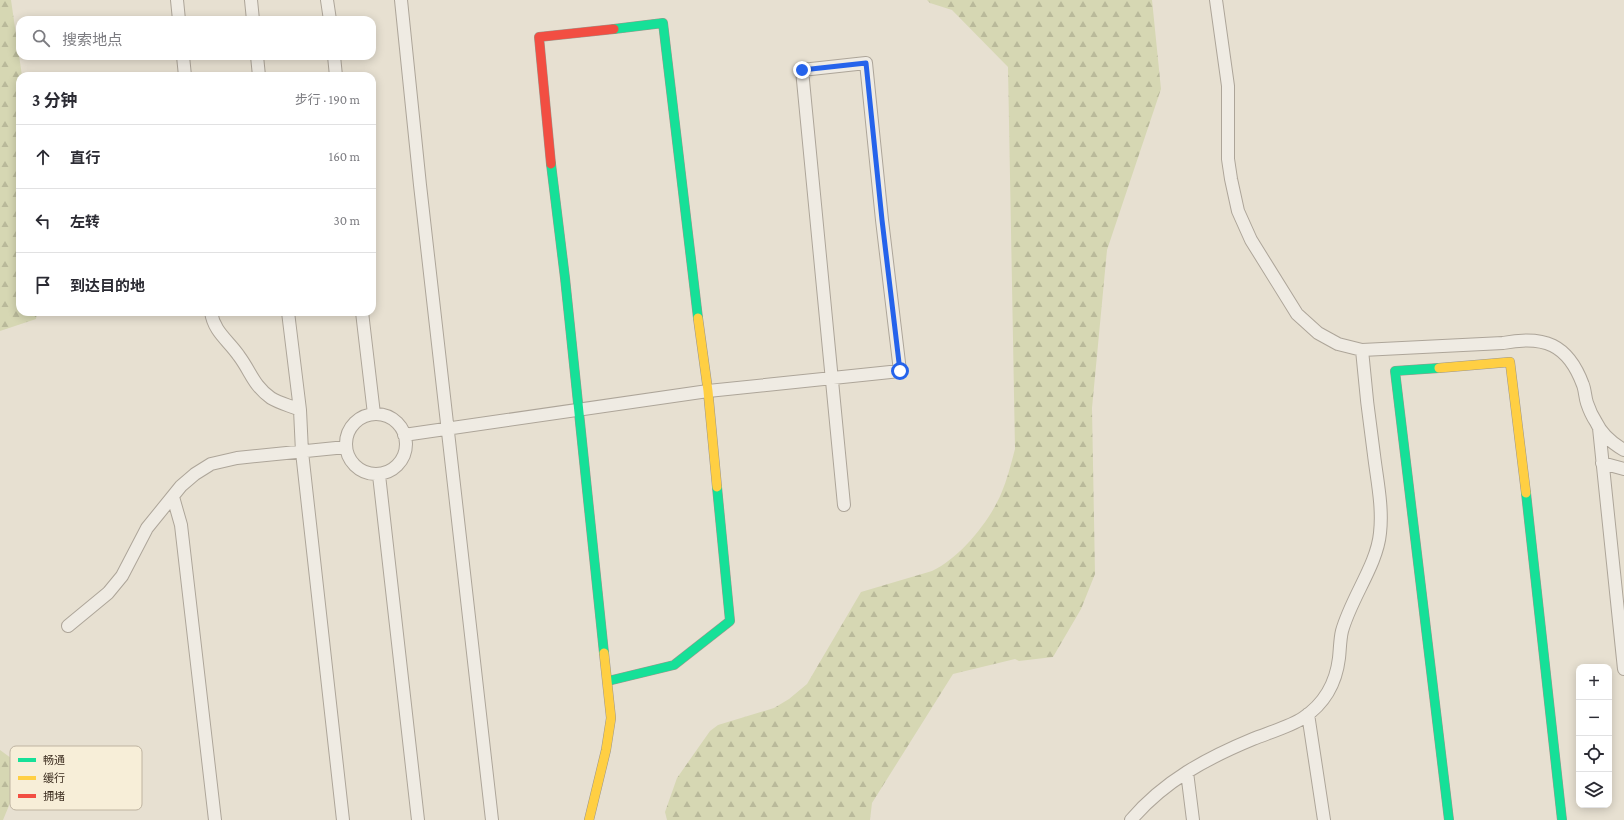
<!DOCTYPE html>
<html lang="zh">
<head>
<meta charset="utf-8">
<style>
  body { margin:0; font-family:"Crimson Pro","Noto Sans SC",serif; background:#f7f7f7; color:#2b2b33 }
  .controls { position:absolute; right:12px; bottom:12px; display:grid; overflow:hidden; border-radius:8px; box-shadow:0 2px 10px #0003 }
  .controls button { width:36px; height:36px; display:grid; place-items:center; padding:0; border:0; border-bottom:1px solid #e1e1e2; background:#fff; color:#2b2b33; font:20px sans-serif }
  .stop { position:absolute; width:12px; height:12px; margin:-9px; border:3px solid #2563eb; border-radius:50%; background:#fff }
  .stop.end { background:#2563eb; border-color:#fff; box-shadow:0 1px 4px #0008 }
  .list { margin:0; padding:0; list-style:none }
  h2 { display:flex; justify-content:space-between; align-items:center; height:52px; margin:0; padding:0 16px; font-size:17px }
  h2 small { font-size:13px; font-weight:400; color:#7c7c81 }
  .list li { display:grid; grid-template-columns:26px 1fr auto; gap:12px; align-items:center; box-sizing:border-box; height:64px; padding:0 16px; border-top:1px solid #e1e1e2 }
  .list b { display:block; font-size:15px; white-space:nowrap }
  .list em { font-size:13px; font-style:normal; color:#7c7c81 }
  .icon { flex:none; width:22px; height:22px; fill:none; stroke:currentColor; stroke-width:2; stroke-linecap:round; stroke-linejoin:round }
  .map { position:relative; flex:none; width:1624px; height:820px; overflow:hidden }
  .search { position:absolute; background:#fff; box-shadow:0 2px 10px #0003; left:16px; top:16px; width:360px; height:44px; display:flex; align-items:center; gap:10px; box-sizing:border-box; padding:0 14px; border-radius:12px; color:#7c7c81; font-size:15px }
  .panel { position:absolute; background:#fff; box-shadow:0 2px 10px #0003; left:16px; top:72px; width:360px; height:244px; border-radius:12px }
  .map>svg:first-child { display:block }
  .forest { fill:url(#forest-firs) }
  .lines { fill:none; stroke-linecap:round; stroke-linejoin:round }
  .street-casing { stroke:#ada599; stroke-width:14 }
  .fast-casing { stroke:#9c958a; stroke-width:10 }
  .slow-casing { stroke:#9c958a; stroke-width:10 }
  .jam-casing { stroke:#9c958a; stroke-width:10 }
  .street { stroke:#efebe3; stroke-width:12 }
  .fast { stroke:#16e098; stroke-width:9 }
  .slow { stroke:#ffcf43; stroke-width:9 }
  .jam { stroke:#f24e42; stroke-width:9 }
  .route { stroke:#2563eb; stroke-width:5 }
  .key { fill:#f7eed8; stroke:#bfb4a1; stroke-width:1 }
  .key-label { font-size:11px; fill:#3d2e20 }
</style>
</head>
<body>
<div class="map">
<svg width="1624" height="820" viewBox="0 0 1624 820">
  <defs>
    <pattern id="forest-firs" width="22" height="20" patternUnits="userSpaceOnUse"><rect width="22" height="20" fill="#d6d7b3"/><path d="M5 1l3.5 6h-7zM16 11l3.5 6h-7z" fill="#b9b99a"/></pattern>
  </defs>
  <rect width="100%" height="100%" fill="#e7e0d1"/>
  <path class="forest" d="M0,0h11l11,76h-2v236h17l-1,7 -36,12z
    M927,0h225l9,89 -54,161 -15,158 3,166 -14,35 -28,48 -34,4 -4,-2 -62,15 -81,129 -2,17h-203l-2,-8 12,-34 33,-47 8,-6 56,-17 15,-9 18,-15 54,-92 71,-21c28,-13 57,-49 69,-77 6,-14 10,-30 14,-45l-7,-382 -56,-57 -22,-7z
    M0,750l15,11 3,23 -15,36h-3z"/>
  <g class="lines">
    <g class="street-casing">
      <path id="street" d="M177,0l2,20
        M251,0l2,20
        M327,0l3,20
        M401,0l19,185 72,635
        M1216,0l12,86v73l3,20 7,32 13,29 46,74 21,19 20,11 24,6 141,-7c41,-8 65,1 80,42 2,5 2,12 4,18 2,6 5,13 9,19 6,13 16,21 28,28
        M183,56l2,20
        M257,56l2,20
        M334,56l2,20
        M211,312c3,20 17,28 28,44 12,16 14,29 32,42 8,5 20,8 29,12
        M288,312l12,98 2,42 41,368
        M362,312l12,102
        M346 444a30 30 0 1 1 60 0a30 30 0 1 1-60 0Z
        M1599,428l25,241
        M404,435l304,-44 192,-20 -18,-151 -16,-157 -64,7c13,145 27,290 42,435
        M1602,463l22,6
        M379,475l39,345
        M173,497l8,28 34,295
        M68,626l40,-33 14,-17 25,-48 34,-42 14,-12 16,-10 26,-6 109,-11
        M1308,714l16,106
        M1187,772l6,48
        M1131,820c33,-39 76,-62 122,-81 15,-6 38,-13 50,-21 21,-14 33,-35 36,-60 1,-9 1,-19 3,-27 9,-33 35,-66 38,-98 3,-26 -3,-53 -6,-78 -5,-35 -9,-70 -12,-105"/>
    </g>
    <g class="fast-casing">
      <path id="fast" d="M614,29l49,-6 35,295
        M551,164l14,114 39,375
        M1439,368l-44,3 54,449
        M1526,493l36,327
        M608,681l66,-16 56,-44 -13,-134"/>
    </g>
    <g class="slow-casing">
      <path id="slow" d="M698,318l10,73 9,96
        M1439,368l71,-6 16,131
        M589,820l17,-70 5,-32 -7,-65"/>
    </g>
    <g class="jam-casing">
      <path id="jam" d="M551,164l-12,-127 75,-8"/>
    </g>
    <use href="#street" class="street"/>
    <use href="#fast" class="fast"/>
    <use href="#slow" class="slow"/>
    <use href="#jam" class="jam"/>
  </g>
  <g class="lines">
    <path class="route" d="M802,70l64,-7 16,157 18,151"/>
  </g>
  <rect x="10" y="746" width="132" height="64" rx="6" class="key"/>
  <rect x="18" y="758" width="18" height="4" fill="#16e098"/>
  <rect x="18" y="776" width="18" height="4" fill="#ffcf43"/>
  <rect x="18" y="794" width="18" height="4" fill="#f24e42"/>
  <g class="key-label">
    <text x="43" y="764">畅通</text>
    <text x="43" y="782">缓行</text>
    <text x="43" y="800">拥堵</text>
  </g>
</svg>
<div class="controls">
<button>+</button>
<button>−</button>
<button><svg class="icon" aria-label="locate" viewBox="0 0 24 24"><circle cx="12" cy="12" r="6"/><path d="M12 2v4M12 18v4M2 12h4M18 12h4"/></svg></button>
<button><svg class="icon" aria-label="layers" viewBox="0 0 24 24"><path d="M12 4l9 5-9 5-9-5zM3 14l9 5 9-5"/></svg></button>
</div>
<div class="stop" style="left:900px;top:371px"></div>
<div class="stop end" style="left:802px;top:70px"></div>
<div class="search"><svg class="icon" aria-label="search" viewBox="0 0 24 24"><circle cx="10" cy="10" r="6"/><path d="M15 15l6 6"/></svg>搜索地点</div>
<section class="panel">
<h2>3 分钟<small>步行 · 190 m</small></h2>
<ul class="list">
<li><svg class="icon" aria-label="ahead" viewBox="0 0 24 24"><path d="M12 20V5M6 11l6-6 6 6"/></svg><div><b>直行</b></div><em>160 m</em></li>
<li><svg class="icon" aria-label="left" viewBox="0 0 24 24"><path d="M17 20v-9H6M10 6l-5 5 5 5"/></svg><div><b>左转</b></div><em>30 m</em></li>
<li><svg class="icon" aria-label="arrive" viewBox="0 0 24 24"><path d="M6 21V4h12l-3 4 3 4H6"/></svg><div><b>到达目的地</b></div></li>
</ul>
</section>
</div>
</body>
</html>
